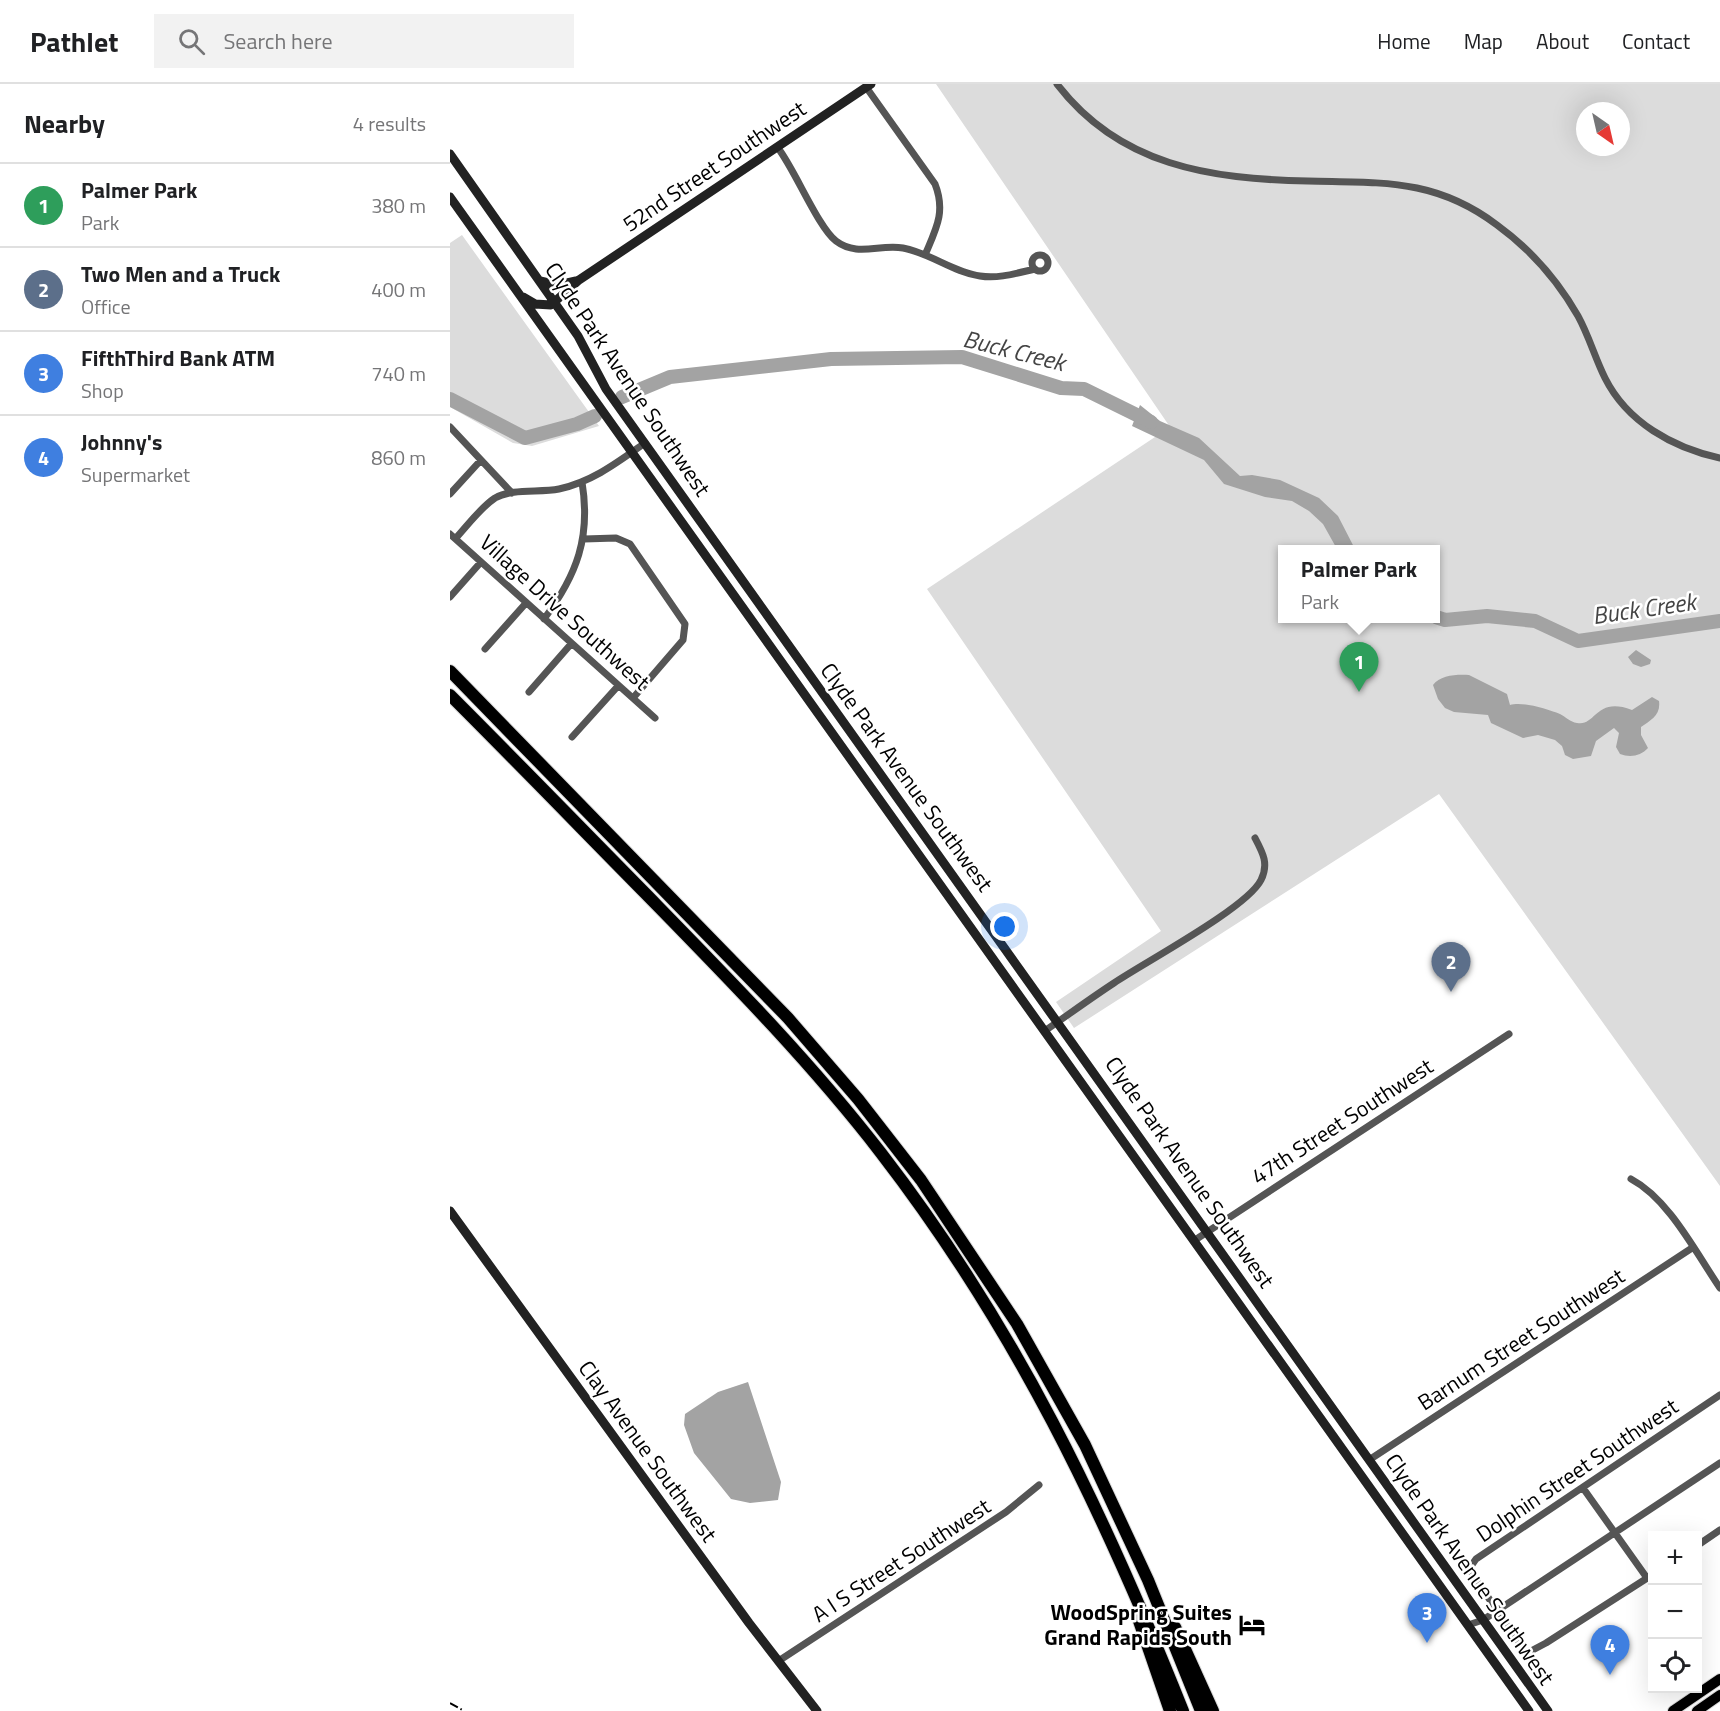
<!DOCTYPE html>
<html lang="en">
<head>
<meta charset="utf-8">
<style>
  body { margin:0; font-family:"Titillium Web",sans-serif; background:#f2f2f2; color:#202124 }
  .controls { position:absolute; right:18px; bottom:18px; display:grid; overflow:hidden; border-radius:0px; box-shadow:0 6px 24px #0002 }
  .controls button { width:54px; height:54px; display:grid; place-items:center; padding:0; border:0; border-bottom:2px solid #e0e0e0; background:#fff; color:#202124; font:30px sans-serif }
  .compass { position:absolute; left:1126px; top:18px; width:54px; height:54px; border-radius:50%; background:#fff; box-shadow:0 6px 24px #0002; rotate:146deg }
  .you { position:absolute; left:555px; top:843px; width:21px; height:21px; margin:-15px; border:4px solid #fff; border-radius:50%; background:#1a73e8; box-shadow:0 0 0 9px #1a73e833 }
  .badge { display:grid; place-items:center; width:39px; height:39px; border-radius:50%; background:#0f766e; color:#fff; font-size:20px; font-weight:700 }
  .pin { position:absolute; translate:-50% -50px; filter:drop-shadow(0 2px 3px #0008) }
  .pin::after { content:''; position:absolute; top:32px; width:21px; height:18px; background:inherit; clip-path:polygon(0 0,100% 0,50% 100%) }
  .popup { position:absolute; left:828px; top:461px; width:162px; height:78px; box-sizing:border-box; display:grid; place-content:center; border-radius:0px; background:#fff; filter:drop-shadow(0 2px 4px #0005); font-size:20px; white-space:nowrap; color:#757577 }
  .popup b { font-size:22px; color:#202124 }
  .popup::after { content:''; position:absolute; left:50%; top:100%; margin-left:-12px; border:12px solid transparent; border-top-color:#fff }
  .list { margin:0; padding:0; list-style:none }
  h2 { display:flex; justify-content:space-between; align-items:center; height:78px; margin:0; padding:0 24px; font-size:26px }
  h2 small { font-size:20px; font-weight:400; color:#757577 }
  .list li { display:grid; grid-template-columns:39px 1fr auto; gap:18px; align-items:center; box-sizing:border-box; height:84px; padding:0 24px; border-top:2px solid #e0e0e0 }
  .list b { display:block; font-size:22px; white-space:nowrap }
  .list p { margin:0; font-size:20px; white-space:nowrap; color:#757577 }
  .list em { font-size:20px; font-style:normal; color:#757577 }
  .icon { flex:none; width:33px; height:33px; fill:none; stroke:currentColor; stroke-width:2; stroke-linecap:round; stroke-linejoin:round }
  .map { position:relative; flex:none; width:1270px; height:1627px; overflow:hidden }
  header { display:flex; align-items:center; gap:36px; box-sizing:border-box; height:84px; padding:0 30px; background:#fff; border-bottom:2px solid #e0e0e0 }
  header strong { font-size:28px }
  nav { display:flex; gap:33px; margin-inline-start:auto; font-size:21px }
  .search { width:420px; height:54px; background:#f2f2f2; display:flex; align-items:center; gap:15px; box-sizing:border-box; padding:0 21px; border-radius:0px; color:#757577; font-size:22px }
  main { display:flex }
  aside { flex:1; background:#fff }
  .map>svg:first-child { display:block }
  .green { fill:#dcdcdc; fill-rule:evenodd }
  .water { fill:#a3a3a3 }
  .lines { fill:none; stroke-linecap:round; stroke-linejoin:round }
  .river { stroke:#a3a3a3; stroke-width:14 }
  .primary-casing { stroke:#dbdbdb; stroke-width:12 }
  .highway-casing { stroke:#dbdbdb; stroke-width:14 }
  .street { stroke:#555; stroke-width:7 }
  .secondary { stroke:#222; stroke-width:9 }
  .primary { stroke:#000; stroke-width:10 }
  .highway { stroke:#000; stroke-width:12 }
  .rail { stroke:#000; stroke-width:2; stroke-dasharray:9 3 1.5 3; stroke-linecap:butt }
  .labels { text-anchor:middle; stroke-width:5; stroke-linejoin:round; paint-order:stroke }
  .street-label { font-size:22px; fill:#000; stroke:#fff }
  .poi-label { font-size:22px; font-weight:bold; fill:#000; stroke:#fff; text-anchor:end }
  .water-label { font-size:24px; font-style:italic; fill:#444; stroke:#fff }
</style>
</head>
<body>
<header>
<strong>Pathlet</strong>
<div class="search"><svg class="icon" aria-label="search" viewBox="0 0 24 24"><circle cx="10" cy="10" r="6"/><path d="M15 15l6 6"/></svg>Search here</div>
<nav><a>Home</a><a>Map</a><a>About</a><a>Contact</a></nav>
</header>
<main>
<aside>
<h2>Nearby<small>4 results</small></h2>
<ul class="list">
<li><span class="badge" style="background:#2e9e5b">1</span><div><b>Palmer Park</b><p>Park</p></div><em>380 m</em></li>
<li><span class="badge" style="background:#5c6f8a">2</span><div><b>Two Men and a Truck</b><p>Office</p></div><em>400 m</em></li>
<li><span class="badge" style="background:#3f7fe0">3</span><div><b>FifthThird Bank ATM</b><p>Shop</p></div><em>740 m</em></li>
<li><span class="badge" style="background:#3f7fe0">4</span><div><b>Johnny's</b><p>Supermarket</p></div><em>860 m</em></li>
</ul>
</aside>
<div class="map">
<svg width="1270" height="1627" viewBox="0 0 1270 1627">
  <rect width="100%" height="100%" fill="#fff"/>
  <path class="green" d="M486,0h784v1102l-281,-392 -365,234 -18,-26 105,-71 -234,-342 243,-162zM1135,27h36v36h-36zM832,466h154v68h-154z
    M12,151l137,191 -67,20 -19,-3 -63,-36v-164z"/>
  <path class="water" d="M690,321l20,16 39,17 41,38 12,-1 28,5 39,18 19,18 17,33h-18l-14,-25 -14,-13 -17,-10 -27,-4 -41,-13 -20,-24 -72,-34z
    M1186,566l15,10 -1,4 -9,3 -8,-3 -5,-7z
    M1019,591l38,19 3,11c12,-4 37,4 50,9 6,3 10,8 17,9 19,4 18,-27 55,-13l20,-13 7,4c2,14 -8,19 -18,26v8l7,13c-7,8 -18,10 -28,6l-4,-7 3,-14 -5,-5 -18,13 -5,15 -18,3 -8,-4 -3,-9 -7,-6 -17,-5 -15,3 -32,-15 -3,-8 -34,-3 -9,-4 -7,-9 -5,-14c7,-10 25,-11 36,-10z
    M298,1298l33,100 -3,18 -28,3 -19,-4 -37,-46 -10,-28 1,-11 33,-22z"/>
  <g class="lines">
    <path class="river" d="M172,313l48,-20 161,-18 131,-2 99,31 23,1 67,33
      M0,315l75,39 52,-14 18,-8
      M986,533l9,3 42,-4 48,5 43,20 142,-20"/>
    <g class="primary-casing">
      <path id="primary" d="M1223,1627l47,-32
        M1247,1627l23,-16"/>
    </g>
    <g class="highway-casing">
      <path id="highway" d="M0,587l338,347 70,81 63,81 96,144 68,121 63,135 53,131
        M0,611c66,66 131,133 196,199 82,84 164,167 235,259 135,175 221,355 302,558
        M688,1534l32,93
        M725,1543l38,84"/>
    </g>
    <path class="street" d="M607,0c63,82 153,95 251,97 73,2 127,-3 189,44 33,24 61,56 81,91 11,20 17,42 27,62 22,44 68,70 115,80
      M416,3l69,97c11,28 1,45 -10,71
      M328,64c17,22 40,79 58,93 21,16 43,3 67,7 27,5 50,24 77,28 19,3 37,-3 55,-7
      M582 179a8 8 0 1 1 16 0a8 8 0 1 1-16 0Z
      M0,343l62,66
      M0,410l31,-34
      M0,450l205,184
      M6,454c12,-13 24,-30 39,-40 18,-10 44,-5 64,-9 33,-7 59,-27 86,-46
      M134,455l32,-1 14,6 55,80 -2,16 -50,58
      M0,513l31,-35
      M94,535c33,-44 47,-82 38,-137
      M35,565l41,-46
      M79,608l42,-48
      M122,653l46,-51
      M596,946c22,-15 45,-32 68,-47 31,-21 133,-75 147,-103 8,-16 2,-27 -6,-42
      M1181,1095c38,20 65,74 89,109
      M745,1156l314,-206
      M919,1376l323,-212
      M1133,1404l64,90
      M1248,1461l22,-15
      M1202,1491l-106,68 -17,9 -8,-6 -52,-77 7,-10 244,-164
      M1018,1541l15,-5 237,-157
      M330,1576l226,-148 33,-27"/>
    <path class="secondary" d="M0,70l128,182 28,53 942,1322
      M0,113l1079,1514
      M90,197l18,4 18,-4
      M73,213l12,7 16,1 28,-25 292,-196
      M0,1127l299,412 68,88"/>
    <use href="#primary" class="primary"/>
    <use href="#highway" class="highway"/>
    <path class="rail" d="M0,1619l14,8"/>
  </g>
  <defs>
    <g id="hotel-bare" transform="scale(2.07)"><path d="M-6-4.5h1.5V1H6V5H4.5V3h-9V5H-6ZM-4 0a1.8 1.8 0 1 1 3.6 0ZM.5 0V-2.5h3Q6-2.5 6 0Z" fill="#000" stroke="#fff" stroke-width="2.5" paint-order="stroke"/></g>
  </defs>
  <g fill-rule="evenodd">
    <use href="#hotel-bare" x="802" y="1541"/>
  </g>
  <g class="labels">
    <g class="street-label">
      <text transform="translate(264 82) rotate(-34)" y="8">52nd Street Southwest</text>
      <text transform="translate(178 295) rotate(56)" y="8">Clyde Park Avenue Southwest</text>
      <text transform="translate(115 528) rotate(42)" y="8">Village Drive Southwest</text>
      <text transform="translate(457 693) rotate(54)" y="8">Clyde Park Avenue Southwest</text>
      <text transform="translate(892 1037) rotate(-33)" y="8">47th Street Southwest</text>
      <text transform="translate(740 1088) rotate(55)" y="8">Clyde Park Avenue Southwest</text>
      <text transform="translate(1071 1255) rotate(-33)" y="8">Barnum Street Southwest</text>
      <text transform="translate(198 1367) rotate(54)" y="8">Clay Avenue Southwest</text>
      <text transform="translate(1127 1386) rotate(-34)" y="8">Dolphin Street Southwest</text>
      <text transform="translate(451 1476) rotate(-33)" y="8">A I S Street Southwest</text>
      <text transform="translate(1020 1485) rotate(55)" y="8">Clyde Park Avenue Southwest</text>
    </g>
    <g class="poi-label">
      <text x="782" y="1536">WoodSpring Suites<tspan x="782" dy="25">Grand Rapids South</tspan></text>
    </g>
    <g class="water-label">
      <text transform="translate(564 267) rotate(14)" y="8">Buck Creek</text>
      <text transform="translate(1194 525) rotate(-8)" y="8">Buck Creek</text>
    </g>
  </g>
</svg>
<div class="controls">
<button>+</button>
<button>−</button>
<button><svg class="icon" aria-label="locate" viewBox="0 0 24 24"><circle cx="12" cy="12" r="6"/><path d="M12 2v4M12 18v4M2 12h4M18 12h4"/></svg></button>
</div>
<svg class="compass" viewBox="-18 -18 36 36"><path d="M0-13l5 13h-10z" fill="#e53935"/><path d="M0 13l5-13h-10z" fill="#757577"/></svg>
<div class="you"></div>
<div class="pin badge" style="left:909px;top:608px;background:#2e9e5b">1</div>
<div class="popup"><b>Palmer Park</b>Park</div>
<div class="pin badge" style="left:1001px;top:908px;background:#5c6f8a">2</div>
<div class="pin badge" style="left:977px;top:1559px;background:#3f7fe0">3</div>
<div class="pin badge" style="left:1160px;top:1591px;background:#3f7fe0">4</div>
</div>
</main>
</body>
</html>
